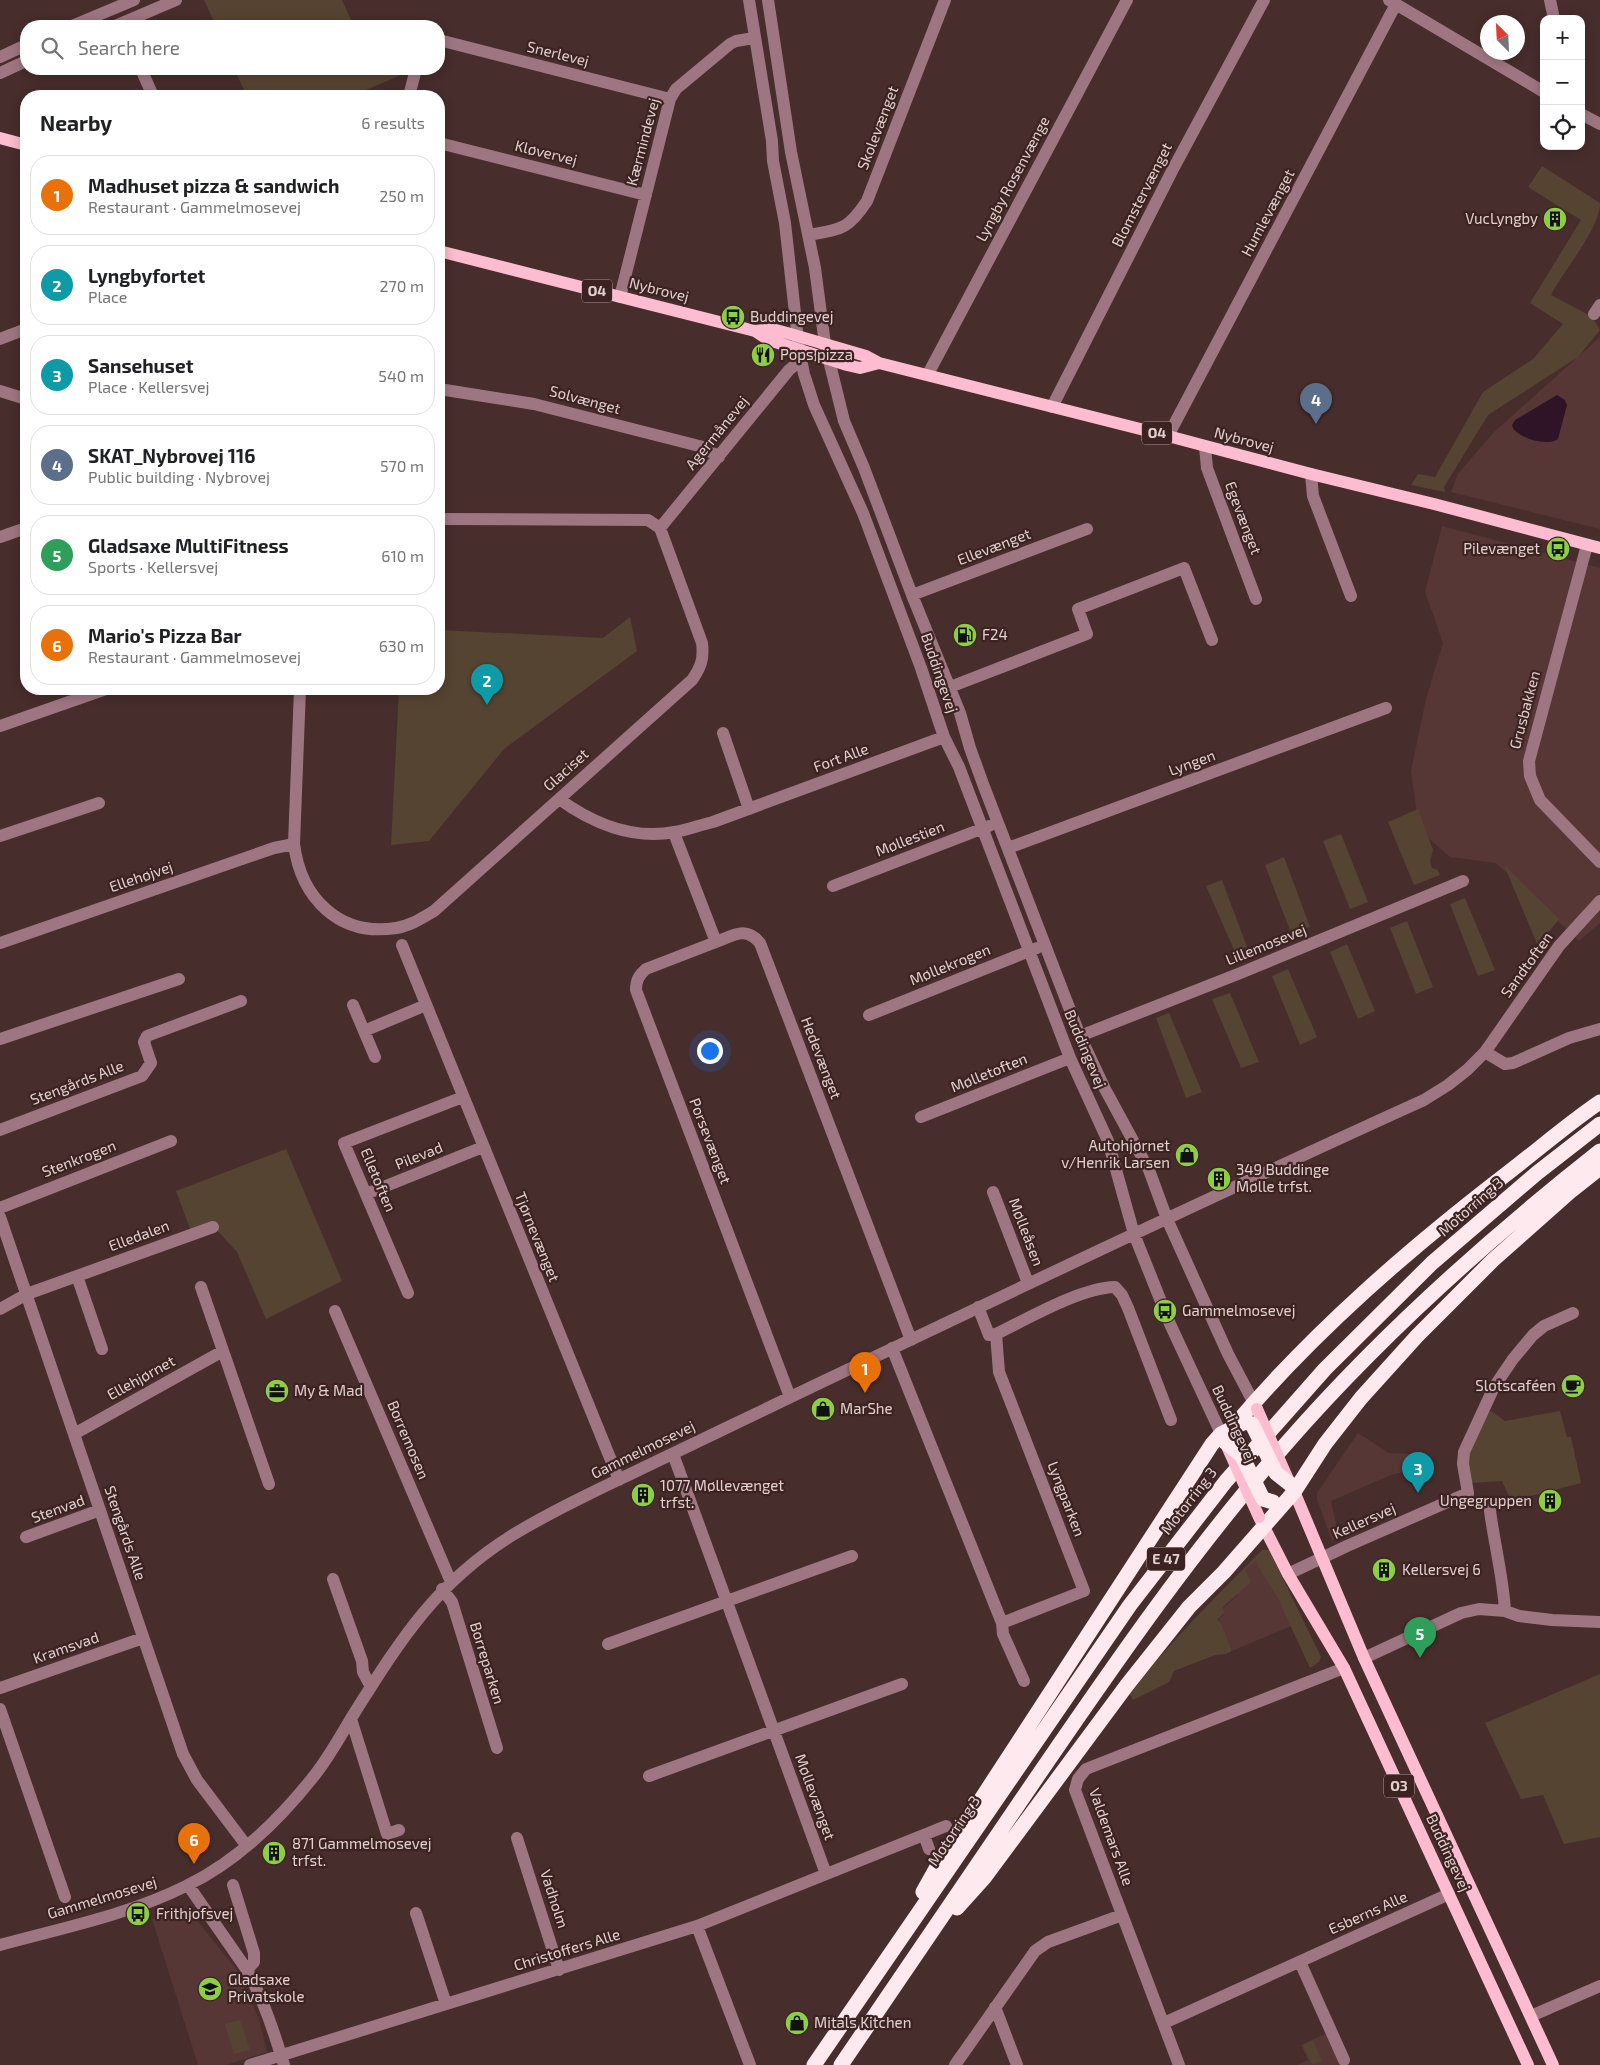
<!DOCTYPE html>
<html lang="en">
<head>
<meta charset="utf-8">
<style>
  body { margin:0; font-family:"Exo 2",sans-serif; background:#f6f6f6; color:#202124 }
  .controls { position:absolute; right:15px; top:15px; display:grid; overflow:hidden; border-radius:10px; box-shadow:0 2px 12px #0003 }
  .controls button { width:45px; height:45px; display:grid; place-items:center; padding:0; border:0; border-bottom:1px solid #e0e0e0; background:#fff; color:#202124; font:25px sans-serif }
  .compass { position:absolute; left:1480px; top:15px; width:45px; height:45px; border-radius:50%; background:#fff; box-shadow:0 2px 12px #0003; rotate:336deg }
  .you { position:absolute; left:709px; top:1050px; width:18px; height:18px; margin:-12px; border:4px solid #fff; border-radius:50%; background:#1a73e8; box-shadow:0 0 0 8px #1a73e833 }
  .badge { display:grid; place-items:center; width:32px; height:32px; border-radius:50%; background:#516f32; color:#fff; font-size:16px; font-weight:700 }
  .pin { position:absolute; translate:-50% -41px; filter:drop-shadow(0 1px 2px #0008) }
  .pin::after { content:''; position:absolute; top:26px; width:18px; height:15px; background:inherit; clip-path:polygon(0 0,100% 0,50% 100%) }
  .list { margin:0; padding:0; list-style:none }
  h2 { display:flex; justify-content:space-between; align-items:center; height:65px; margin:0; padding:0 20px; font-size:21px }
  h2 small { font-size:16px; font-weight:400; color:#757577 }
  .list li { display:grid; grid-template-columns:32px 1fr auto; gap:15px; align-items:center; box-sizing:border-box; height:80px; margin:0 10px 10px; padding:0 10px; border:1px solid #e0e0e0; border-radius:20px }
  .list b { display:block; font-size:19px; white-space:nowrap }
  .list p { margin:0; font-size:16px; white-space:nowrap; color:#757577 }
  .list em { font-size:16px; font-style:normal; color:#757577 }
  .icon { flex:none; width:28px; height:28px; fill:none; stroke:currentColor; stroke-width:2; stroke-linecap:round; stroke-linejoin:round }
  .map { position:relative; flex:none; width:1600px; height:2065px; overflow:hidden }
  .search { position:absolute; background:#fff; box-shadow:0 2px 12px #0003; left:20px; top:20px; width:425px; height:55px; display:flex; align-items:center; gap:12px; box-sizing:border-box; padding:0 18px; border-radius:20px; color:#757577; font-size:19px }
  .panel { position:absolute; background:#fff; box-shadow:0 2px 12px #0003; left:20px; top:90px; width:425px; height:605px; border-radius:20px }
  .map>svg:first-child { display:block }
  .built { fill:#573735 }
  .green { fill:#564432 }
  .water { fill:#2f1428 }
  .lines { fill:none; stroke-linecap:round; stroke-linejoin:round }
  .minor { stroke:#9e7682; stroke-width:12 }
  .major { stroke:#fdbccf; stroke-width:12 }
  .highway { stroke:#fee9ef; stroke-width:15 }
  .major-bridge { stroke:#fdbccf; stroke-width:12 }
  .highway-bridge { stroke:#fee9ef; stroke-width:15 }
  .labels { text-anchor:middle; stroke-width:4.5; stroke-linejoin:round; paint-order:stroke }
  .shield { fill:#3c2322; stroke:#b09d9c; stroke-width:1 }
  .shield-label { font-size:14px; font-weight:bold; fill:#e2d1d0 }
  .street-label { font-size:15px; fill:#e2d1d0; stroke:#3c2322 }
  .poi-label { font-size:15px; fill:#e2d1d0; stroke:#3c2322; text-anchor:start }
</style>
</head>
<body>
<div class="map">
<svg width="1600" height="2065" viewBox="0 0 1600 2065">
  <rect width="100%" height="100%" fill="#472d2c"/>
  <path class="built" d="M1600,337v192l-149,-37 7,-18 35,-41z
    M1442,526l158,42v355l-21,18 -83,-78 -46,-6 -31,-27 -8,-59 15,-72 17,-56 -18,-51z
    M1358,1433l31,20 22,1 6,5 -2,6 -8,6 -16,4 -60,26 8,36 -7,4 -15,-42v-6z
    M1255,1560l23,39 13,27 -59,25 -10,-26 -5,-4 7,-7 -1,-6 14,-12 8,-26z
    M183,1906l8,7 46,57 22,49 8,33 -41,13h-28l-46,-146z
    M1329,2032l14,33h-46l11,-5 -7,-15z"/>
  <path class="green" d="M204,0h138l12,26h-138z
    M234,69h167l2,5 -51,22h-105z
    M1542,166l58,37c0,26 -37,68 -49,92l38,20 5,5 6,10 -22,27 -90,58 -44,72 1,5 -34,-7 7,-11 17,3 48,-85 50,-33 30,-35 -33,-21 51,-83 -53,-33z
    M630,617l7,34 -133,98 -75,92 -38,4 8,-156h40v-59l164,8z
    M1418,809l15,41 -3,11 2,7 6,2 2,5 -26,10 -26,-63z
    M1341,834l27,68 -18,7 -27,-68z
    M1284,857l26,70 -19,6 -26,-68z
    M1504,865l55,54 -21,27z
    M1222,880l25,67 -12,5 -29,-66z
    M1465,898l30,72 -17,6 -28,-72z
    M1407,921l26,66 -17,7 -26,-66z
    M1347,944l28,67 -17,8 -28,-67z
    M1288,969l29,68 -17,8 -28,-69z
    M1230,993l29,69 -18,6 -29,-69z
    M1169,1013l33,79 -16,6 -30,-80z
    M286,1149l56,132 -76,38 -29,-67 -21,-23 -23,8 -17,-46z
    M1491,1411l14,10 55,-10 7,26h4l10,46 -70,18 -9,-20 -32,2 -3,-28 17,-38z
    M1262,1550h7l52,107 -2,5 -9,6 -32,-69 -23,-38 -10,9 6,12 -28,25 1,6 -7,7 5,5 10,26 -6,3 -11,1 -41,16 -5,11 -36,18 -3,-6c39,-52 87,-98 132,-144z
    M1600,1674v163l-36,7 -21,-49 -22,4 -36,-76z
    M240,2020l10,30 -16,4 -9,-30z
    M1313,2041l9,20 -10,4 -9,-20z"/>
  <path class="water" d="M1557,395l8,5 2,5 -9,34c-8,8 -44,-1 -46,-14l3,-5z"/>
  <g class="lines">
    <path class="minor" d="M749,0l23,141 1,20 12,62 14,126 5,25 10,31 49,108 58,155 23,69 15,30 111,291 38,83 26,93 36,90 55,118
      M768,0l23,152 24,116 10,76 19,77 20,47 48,127 48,118 10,35 13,36 97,252 25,53 44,81 18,49 61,135 29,55
      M1389,0l155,92
      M1550,0l4,19
      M72,26l62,-26
      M115,26l61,-26
      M439,40l231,59
      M0,57l26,-12
      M141,69l12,27
      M0,73l26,-12
      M409,96l7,-27
      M1581,114l19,10
      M439,143l207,52
      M809,235c32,-6 39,-5 58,-34l78,-201
      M620,297l50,-198 6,-10 54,-45 6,-3 18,-3
      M1594,314l6,-9
      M0,339l26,-10
      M928,374l199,-374
      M439,389l95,15 169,43 16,10
      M0,391l26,8
      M1052,407l120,-236 92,-171
      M1168,436l228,-432
      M1205,447l2,21 49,131
      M1311,474l2,22 38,100
      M660,528l129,-158 12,-10
      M0,537l26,-9
      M1587,545l-58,216 1,15 10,24 60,62
      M912,595l175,-66
      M950,687l137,-53 -9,-25 106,-41 28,72
      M300,689l-6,155c7,54 45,93 102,84 14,-2 26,-10 38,-17l258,-231c9,-13 12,-21 10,-37l-42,-115 -12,-8 -209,-1
      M0,726l106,-37
      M723,733l26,76
      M559,799c33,24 74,41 116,33 13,-2 25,-7 38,-10l231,-85
      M674,833l42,109c18,-7 30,-16 44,1l151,397
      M0,836l99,-33
      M1008,848l378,-140
      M833,886l156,-60
      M716,942l-70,27c-7,6 -10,11 -10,21l154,407
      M0,943l274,-95 20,-4
      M402,945l217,535
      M353,1005l22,52
      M869,1015l168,-67
      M364,1031l62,-26
      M1080,1036l158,-62 225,-93
      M0,1039l179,-60
      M1485,1052l20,12 8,-1 56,-25 31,-9
      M921,1117l149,-59
      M0,1130l142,-54 9,-13 -7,-21 3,-6 94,-35
      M993,1192l35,91
      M366,1194l117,-47
      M0,1208l171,-67
      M0,1217l183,537 14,26 49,65
      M77,1276l25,73
      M201,1287l68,197
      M408,1293l-64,-150 119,-46
      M978,1307l11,28 7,-1c33,-16 84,-46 119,-47l7,8 6,13 43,112
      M0,1309l27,-15 186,-67
      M335,1311l116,271
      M892,1348l110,275 82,-32 -85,-219 -3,-38
      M74,1434l149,-83
      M673,1454l153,420
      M1489,1503c4,36 14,72 16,108
      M26,1537l74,-27
      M1288,1574l59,-28 121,-53 -5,-29 1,-12 30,-65 19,-28 20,-24 11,-9 29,-13
      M333,1579l29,82 1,11 8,15
      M442,1589l10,13 45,146
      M1002,1623l1,11 21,47
      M608,1644l244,-88
      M1364,1658l97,-45 18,-4 26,2 14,5 33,4 48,2
      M0,1688l143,-50
      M0,1709l65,188
      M351,1719l36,115 12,-4
      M649,1776l253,-92
      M924,1835l5,14
      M517,1838l42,132
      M188,1885l59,85c17,31 27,62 37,95
      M233,1885l21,68v9l-7,8
      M416,1913l30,91
      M697,1926l53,139
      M0,1945c62,-17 128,-30 186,-59 50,-24 94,-67 128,-110 16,-20 28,-43 41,-64 46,-73 81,-129 156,-176 44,-27 91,-48 136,-70 59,-28 118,-57 177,-85 199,-95 399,-190 600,-281l24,-15 19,-15 18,-18 74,-106 41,-45
      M1300,1962l44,98
      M995,2007l22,58
      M1531,2016l69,-30
      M1164,2023l285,-129
      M250,2065l447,-139 249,-100
      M955,2065l80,-114 13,-9 74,-27
      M1179,2065l-104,-275 3,-11 8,-10 258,-101"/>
    <path class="major" d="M0,138l26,7
      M439,251l316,80 14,9 78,25 13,3 19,-5
      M755,331l17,-2 15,4 79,23 13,7 289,73 143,38 123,30 166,44
      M1291,1484l73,174 189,407
      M1260,1519l28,55 56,94 184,397"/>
    <path class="highway" d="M1233,1427c81,-96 177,-179 276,-255 30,-23 60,-49 91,-70
      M923,1892l14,-25 275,-423 9,-10 24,-12
      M957,1908l27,-30 143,-193 62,-78 35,-35 70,-80 31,-48 36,-46 56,-62 76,-76 79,-70 28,-22
      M814,2065l316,-460 96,-124 99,-112 107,-106 105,-90 63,-49
      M841,2065c65,-96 130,-192 196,-288 78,-114 156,-227 248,-332 94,-108 202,-205 315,-294"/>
    <path class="major-bridge" d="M1257,1409l33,75
      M1226,1444l33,73"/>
    <path class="highway-bridge" d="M1245,1422l7,2 24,49 14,11
      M1225,1442l17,14 21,43 10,3"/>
  </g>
  <defs>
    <g id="building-disc" transform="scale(1.25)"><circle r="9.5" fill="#8dce44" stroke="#3c2322"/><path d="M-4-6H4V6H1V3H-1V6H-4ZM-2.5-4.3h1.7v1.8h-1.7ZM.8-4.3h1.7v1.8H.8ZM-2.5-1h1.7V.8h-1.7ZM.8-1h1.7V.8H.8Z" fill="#111"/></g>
    <g id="bus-disc" transform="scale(1.25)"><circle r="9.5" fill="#8dce44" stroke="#3c2322"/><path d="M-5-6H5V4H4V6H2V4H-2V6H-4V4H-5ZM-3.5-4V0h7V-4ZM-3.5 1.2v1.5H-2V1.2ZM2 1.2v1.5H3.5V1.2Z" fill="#111"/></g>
    <g id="restaurant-disc" transform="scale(1.25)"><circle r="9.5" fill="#8dce44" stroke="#3c2322"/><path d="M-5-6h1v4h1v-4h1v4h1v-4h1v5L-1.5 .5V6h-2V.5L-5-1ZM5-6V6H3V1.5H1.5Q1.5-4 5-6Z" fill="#111"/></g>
    <g id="fuel-disc" transform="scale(1.25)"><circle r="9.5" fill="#8dce44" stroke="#3c2322"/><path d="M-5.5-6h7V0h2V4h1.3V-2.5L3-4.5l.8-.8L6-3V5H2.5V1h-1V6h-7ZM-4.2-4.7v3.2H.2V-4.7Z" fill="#111"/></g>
    <g id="shop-disc" transform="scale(1.25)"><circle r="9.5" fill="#8dce44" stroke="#3c2322"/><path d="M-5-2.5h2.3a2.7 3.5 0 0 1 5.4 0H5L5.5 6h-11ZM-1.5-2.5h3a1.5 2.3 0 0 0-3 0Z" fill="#111"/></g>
    <g id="cafe-disc" transform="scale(1.25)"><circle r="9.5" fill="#8dce44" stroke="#3c2322"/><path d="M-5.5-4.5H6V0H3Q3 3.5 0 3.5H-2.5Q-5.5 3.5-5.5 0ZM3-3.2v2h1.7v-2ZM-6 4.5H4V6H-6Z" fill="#111"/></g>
    <g id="office-disc" transform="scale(1.25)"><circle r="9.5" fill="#8dce44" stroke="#3c2322"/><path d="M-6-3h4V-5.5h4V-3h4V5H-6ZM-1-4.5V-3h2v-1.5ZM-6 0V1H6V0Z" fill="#111"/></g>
    <g id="school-disc" transform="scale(1.25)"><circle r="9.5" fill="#8dce44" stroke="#3c2322"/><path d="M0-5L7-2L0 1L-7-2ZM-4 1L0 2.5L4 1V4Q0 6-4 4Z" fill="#111"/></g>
  </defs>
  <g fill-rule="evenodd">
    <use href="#building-disc" x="1555" y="219"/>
    <use href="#bus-disc" x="733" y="317"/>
    <use href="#restaurant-disc" x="763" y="355"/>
    <use href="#bus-disc" x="1558" y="549"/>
    <use href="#fuel-disc" x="965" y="635"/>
    <use href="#shop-disc" x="1187" y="1155"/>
    <use href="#building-disc" x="1219" y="1179"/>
    <use href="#bus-disc" x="1165" y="1311"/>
    <use href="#cafe-disc" x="1573" y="1386"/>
    <use href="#office-disc" x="277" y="1391"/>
    <use href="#shop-disc" x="823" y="1409"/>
    <use href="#building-disc" x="643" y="1495"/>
    <use href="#building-disc" x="1550" y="1501"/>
    <use href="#building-disc" x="1384" y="1570"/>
    <use href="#building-disc" x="274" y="1853"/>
    <use href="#bus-disc" x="138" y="1914"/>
    <use href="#school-disc" x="210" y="1989"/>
    <use href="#shop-disc" x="797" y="2023"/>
  </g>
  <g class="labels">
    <g class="shield">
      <rect x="582" y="279.5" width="30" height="23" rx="4"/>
      <rect x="1142" y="421.5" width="30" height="23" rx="4"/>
      <rect x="1147" y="1547.5" width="38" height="23" rx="4"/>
      <rect x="1384" y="1774.5" width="30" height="23" rx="4"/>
    </g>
    <g class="shield-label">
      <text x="597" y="296">O4</text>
      <text x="1157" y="438">O4</text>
      <text x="1166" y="1564">E 47</text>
      <text x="1399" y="1791">O3</text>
    </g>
    <g class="street-label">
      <text transform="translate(558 54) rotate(14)" y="5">Snerlevej</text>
      <text transform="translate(878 128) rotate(-69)" y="5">Skolevænget</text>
      <text transform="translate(643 142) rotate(-75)" y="5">Kærmindevej</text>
      <text transform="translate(546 153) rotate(14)" y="5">Kløvervej</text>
      <text transform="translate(1013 179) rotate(-62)" y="5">Lyngby Rosenvænge</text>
      <text transform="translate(1142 195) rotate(-63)" y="5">Blomstervænget</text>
      <text transform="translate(1268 213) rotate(-62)" y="5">Humlevænget</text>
      <text transform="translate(659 290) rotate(14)" y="5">Nybrovej</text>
      <text transform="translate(585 400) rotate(15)" y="5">Solvænget</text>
      <text transform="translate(717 433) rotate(-51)" y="5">Agermånevej</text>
      <text transform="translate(1244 440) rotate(15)" y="5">Nybrovej</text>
      <text transform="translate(1243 518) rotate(69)" y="5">Egevænget</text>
      <text transform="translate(994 547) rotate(-21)" y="5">Ellevænget</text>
      <text transform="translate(939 673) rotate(71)" y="5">Buddingevej</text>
      <text transform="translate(1525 710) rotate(-75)" y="5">Grusbakken</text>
      <text transform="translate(841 758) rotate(-20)" y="5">Fort Alle</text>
      <text transform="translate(1192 763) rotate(-20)" y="5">Lyngen</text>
      <text transform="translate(566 770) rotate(-42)" y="5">Glaciset</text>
      <text transform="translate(910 839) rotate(-21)" y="5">Møllestien</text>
      <text transform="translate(141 877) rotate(-19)" y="5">Ellehøjvej</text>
      <text transform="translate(1266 945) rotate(-22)" y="5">Lillemosevej</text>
      <text transform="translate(950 965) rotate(-22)" y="5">Møllekrogen</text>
      <text transform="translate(1527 965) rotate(-54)" y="5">Sandtoften</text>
      <text transform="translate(1085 1049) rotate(67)" y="5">Buddingevej</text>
      <text transform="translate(821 1058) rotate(69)" y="5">Hedevænget</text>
      <text transform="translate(989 1073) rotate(-22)" y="5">Mølletoften</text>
      <text transform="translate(77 1083) rotate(-21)" y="5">Stengårds Alle</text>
      <text transform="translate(710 1141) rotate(69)" y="5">Porsevænget</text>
      <text transform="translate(419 1156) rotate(-22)" y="5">Pilevad</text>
      <text transform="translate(79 1159) rotate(-21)" y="5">Stenkrogen</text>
      <text transform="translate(378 1180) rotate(67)" y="5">Elletoften</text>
      <text transform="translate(1471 1207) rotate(-41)" y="5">Motorring 3</text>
      <text transform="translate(1026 1232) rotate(69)" y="5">Mølleåsen</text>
      <text transform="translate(139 1236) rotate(-20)" y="5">Elledalen</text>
      <text transform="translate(537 1237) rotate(68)" y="5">Tjørnevænget</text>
      <text transform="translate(141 1378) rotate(-29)" y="5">Ellehjørnet</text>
      <text transform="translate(1234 1424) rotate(65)" y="5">Buddingevej</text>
      <text transform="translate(408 1440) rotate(67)" y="5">Borremosen</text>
      <text transform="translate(643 1450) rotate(-26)" y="5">Gammelmosevej</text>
      <text transform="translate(1066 1499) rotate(69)" y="5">Lyngparken</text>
      <text transform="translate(1189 1501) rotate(-52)" y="5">Motorring 3</text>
      <text transform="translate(58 1509) rotate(-20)" y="5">Stenvad</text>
      <text transform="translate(1364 1521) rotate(-24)" y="5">Kellersvej</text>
      <text transform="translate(125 1533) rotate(71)" y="5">Stengårds Alle</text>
      <text transform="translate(66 1648) rotate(-19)" y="5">Kramsvad</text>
      <text transform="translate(487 1663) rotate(73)" y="5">Borreparken</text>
      <text transform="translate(815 1797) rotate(70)" y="5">Møllevænget</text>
      <text transform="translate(954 1831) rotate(-56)" y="5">Motorring 3</text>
      <text transform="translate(1111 1837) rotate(70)" y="5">Valdemars Alle</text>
      <text transform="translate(1448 1853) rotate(65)" y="5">Buddingevej</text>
      <text transform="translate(102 1898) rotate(-17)" y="5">Gammelmosevej</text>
      <text transform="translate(554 1899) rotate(72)" y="5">Vadholm</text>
      <text transform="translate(1368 1913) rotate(-24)" y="5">Esberns Alle</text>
      <text transform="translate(567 1950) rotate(-17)" y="5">Christoffers Alle</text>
    </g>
    <g class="poi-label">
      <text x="1538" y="224" text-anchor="end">VucLyngby</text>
      <text x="750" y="322">Buddingevej</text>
      <text x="780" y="360">Pops pizza</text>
      <text x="1540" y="554" text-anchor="end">Pilevænget</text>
      <text x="982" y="640">F24</text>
      <text x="1170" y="1151" text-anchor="end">Autohjørnet<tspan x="1170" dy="17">v/Henrik Larsen</tspan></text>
      <text x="1236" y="1175">349 Buddinge<tspan x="1236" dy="17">Mølle trfst.</tspan></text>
      <text x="1182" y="1316">Gammelmosevej</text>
      <text x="1556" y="1391" text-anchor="end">Slotscaféen</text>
      <text x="294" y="1396">My &amp; Mad</text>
      <text x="840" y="1414">MarShe</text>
      <text x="660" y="1491">1077 Møllevænget<tspan x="660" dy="17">trfst.</tspan></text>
      <text x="1532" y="1506" text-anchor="end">Ungegruppen</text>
      <text x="1402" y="1575">Kellersvej 6</text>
      <text x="292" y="1849">871 Gammelmosevej<tspan x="292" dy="17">trfst.</tspan></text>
      <text x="156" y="1919">Frithjofsvej</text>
      <text x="228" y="1985">Gladsaxe<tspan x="228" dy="17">Privatskole</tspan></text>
      <text x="814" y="2028">Mitals Kitchen</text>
    </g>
  </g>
</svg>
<div class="controls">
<button>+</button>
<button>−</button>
<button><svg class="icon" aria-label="locate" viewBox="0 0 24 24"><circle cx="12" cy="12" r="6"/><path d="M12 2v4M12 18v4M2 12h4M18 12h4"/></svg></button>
</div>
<svg class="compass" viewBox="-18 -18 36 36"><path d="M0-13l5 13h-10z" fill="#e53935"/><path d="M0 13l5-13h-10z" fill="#757577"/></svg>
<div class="you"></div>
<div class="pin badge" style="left:865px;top:1393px;background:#e8710a">1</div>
<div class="pin badge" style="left:487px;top:705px;background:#0f9aa8">2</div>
<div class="pin badge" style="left:1418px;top:1493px;background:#0f9aa8">3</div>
<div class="pin badge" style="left:1316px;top:424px;background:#5c6f8a">4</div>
<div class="pin badge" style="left:1420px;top:1658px;background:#2e9e5b">5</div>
<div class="pin badge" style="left:194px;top:1864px;background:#e8710a">6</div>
<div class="search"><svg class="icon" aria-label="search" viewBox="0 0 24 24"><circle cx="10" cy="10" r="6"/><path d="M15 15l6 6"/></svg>Search here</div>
<section class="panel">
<h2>Nearby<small>6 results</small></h2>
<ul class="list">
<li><span class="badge" style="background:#e8710a">1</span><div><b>Madhuset pizza &amp; sandwich</b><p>Restaurant · Gammelmosevej</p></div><em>250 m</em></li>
<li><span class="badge" style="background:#0f9aa8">2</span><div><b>Lyngbyfortet</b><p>Place</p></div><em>270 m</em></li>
<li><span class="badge" style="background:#0f9aa8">3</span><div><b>Sansehuset</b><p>Place · Kellersvej</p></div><em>540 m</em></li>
<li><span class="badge" style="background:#5c6f8a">4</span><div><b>SKAT_Nybrovej 116</b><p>Public building · Nybrovej</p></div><em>570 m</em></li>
<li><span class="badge" style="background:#2e9e5b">5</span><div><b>Gladsaxe MultiFitness</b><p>Sports · Kellersvej</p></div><em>610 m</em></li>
<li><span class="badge" style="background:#e8710a">6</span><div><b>Mario's Pizza Bar</b><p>Restaurant · Gammelmosevej</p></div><em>630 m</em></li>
</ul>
</section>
</div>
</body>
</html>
